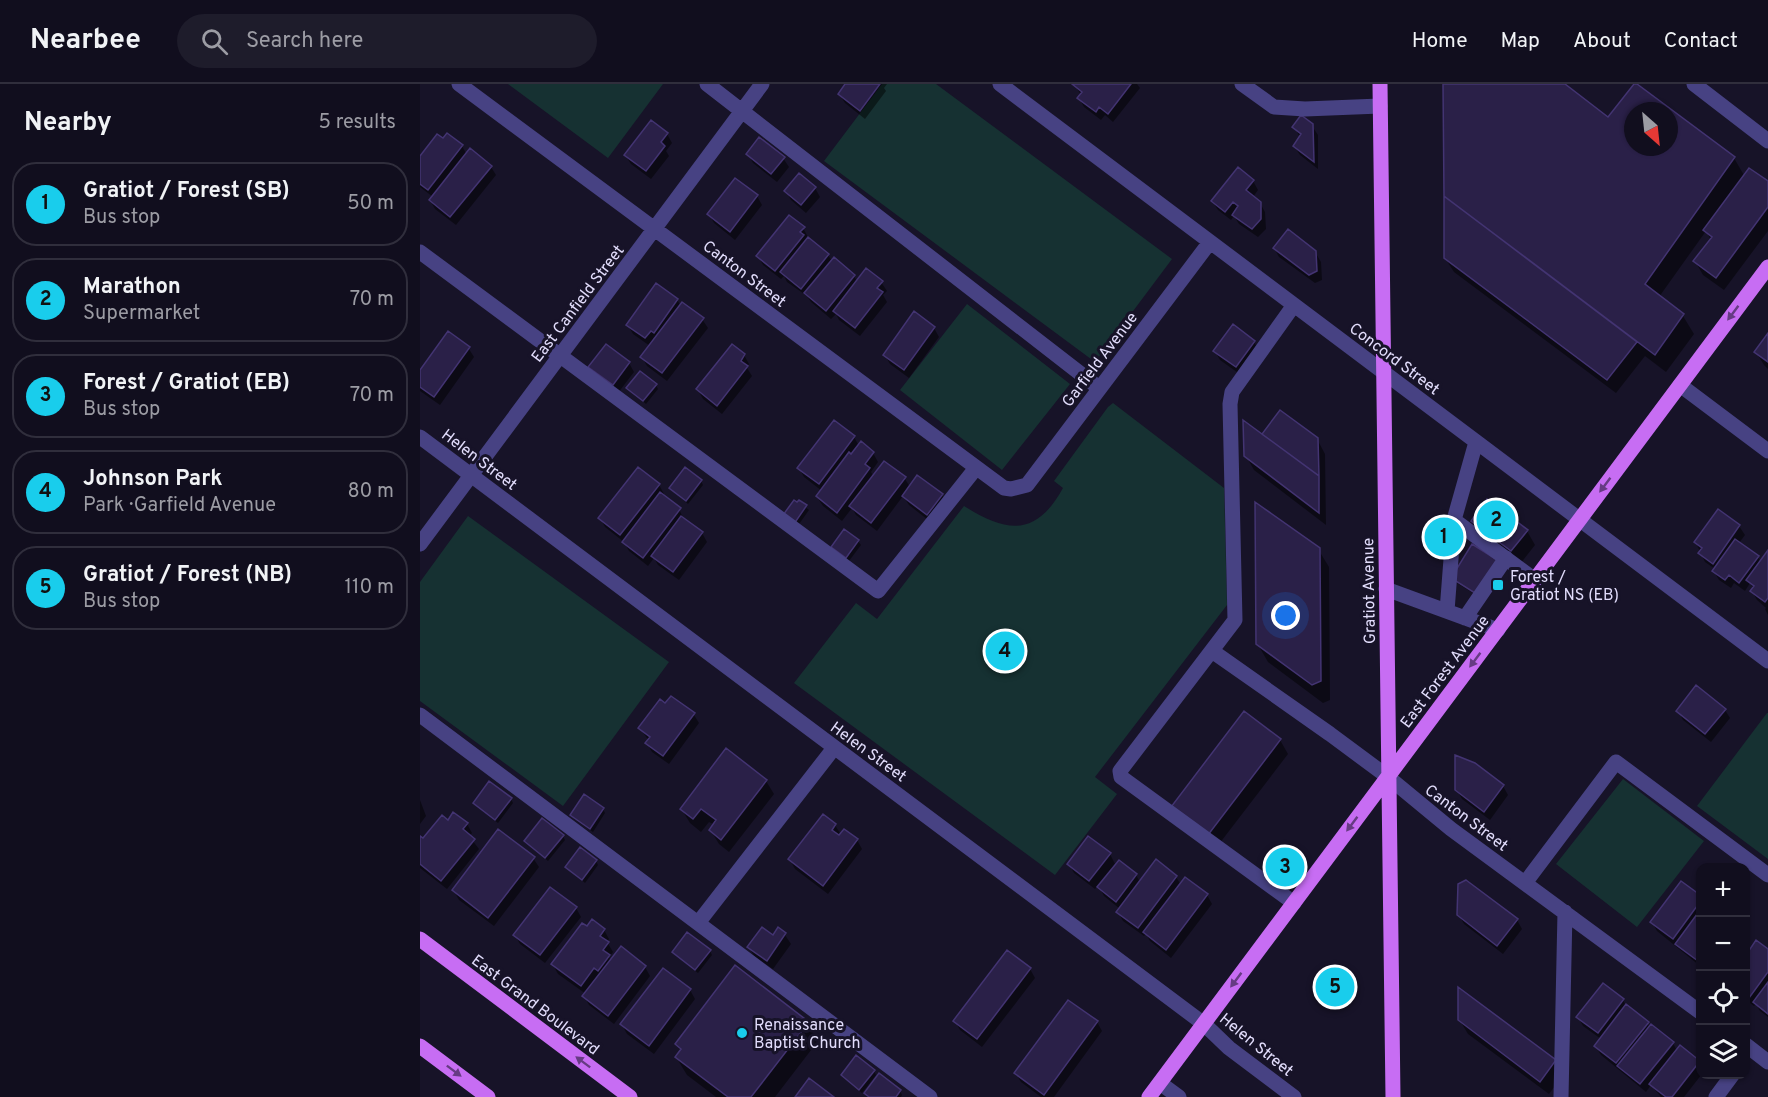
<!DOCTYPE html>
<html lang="en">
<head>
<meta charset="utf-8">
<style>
  body { margin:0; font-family:Overpass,sans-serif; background:#1e1c2b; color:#f1f3f6 }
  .controls { position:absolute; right:18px; bottom:18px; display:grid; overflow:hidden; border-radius:12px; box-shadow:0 2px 4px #0004 }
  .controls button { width:54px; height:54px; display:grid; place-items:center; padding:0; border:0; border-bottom:2px solid #302e3c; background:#110e1e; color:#f1f3f6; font:30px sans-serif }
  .compass { position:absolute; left:1204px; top:18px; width:54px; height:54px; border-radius:50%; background:#110e1e; box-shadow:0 2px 4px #0004; rotate:153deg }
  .you { position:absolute; left:866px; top:532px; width:21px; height:21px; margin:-15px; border:4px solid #fff; border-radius:50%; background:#1a73e8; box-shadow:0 0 0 9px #1a73e833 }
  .badge { display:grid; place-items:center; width:39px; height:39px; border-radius:50%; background:#19cdec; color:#111; font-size:20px; font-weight:700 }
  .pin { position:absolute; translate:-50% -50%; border:3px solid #fff; box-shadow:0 2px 6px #0006 }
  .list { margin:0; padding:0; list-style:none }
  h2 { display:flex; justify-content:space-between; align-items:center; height:78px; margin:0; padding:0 24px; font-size:26px }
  h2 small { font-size:20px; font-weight:400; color:#9c9ca4 }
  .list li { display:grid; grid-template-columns:39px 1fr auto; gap:18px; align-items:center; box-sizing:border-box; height:84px; margin:0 12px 12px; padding:0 12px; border:2px solid #302e3c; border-radius:24px }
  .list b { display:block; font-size:22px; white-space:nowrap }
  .list p { margin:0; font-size:20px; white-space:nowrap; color:#9c9ca4 }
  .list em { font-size:20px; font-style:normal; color:#9c9ca4 }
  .icon { flex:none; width:33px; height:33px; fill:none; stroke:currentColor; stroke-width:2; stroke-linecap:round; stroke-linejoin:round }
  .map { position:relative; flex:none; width:1348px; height:1013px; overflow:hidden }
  header { display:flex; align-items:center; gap:36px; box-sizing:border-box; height:84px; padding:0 30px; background:#110e1e; border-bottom:2px solid #302e3c }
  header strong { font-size:28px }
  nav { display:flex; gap:33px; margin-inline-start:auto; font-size:21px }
  .search { width:420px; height:54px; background:#1e1c2b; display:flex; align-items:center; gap:15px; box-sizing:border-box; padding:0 21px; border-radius:33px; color:#9c9ca4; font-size:22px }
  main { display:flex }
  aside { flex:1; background:#110e1e }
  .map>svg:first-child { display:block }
  .green { fill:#163132 }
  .shadow { fill:#0007; fill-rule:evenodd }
  .building { fill:#2a2048; stroke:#433472; stroke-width:1.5; fill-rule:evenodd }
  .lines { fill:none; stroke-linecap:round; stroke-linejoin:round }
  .minor { stroke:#474283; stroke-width:15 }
  .major { stroke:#c76df3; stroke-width:15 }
  .oneway { fill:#663b83 }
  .poi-dot { fill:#19cdec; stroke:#171328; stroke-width:2 }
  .labels { text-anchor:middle; stroke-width:6; stroke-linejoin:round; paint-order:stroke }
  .street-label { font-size:16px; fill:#e2ddfc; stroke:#171328 }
  .poi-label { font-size:16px; fill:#e2ddfc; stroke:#171328; text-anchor:start }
</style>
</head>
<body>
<header>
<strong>Nearbee</strong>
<div class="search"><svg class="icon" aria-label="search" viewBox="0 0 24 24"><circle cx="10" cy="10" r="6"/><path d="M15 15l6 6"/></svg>Search here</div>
<nav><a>Home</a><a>Map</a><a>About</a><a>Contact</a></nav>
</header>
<main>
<aside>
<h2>Nearby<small>5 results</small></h2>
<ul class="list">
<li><span class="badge">1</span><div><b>Gratiot / Forest (SB)</b><p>Bus stop</p></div><em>50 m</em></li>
<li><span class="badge">2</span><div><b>Marathon</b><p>Supermarket</p></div><em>70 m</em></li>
<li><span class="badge">3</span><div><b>Forest / Gratiot (EB)</b><p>Bus stop</p></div><em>70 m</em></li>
<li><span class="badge">4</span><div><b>Johnson Park</b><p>Park · Garfield Avenue</p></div><em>80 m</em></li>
<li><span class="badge">5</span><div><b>Gratiot / Forest (NB)</b><p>Bus stop</p></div><em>110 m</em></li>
</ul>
</aside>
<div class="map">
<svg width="1348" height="1013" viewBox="0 0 1348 1013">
  <rect width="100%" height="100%" fill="#171328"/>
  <path class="green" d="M88,0h155l-55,74z
    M462,0h54l236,175 -77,103 -271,-201z
    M547,220l103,80 -68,86 -102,-80z
    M693,319l111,85 3,117 -132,172 22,17 -62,81 -261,-192 62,-80 21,16 87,-113c43,27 72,31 99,-18l-9,-7 54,-74z
    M48,432l201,146 -106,144 -143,-105v-119z
    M1347,629h1v146l-71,-53z
    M1203,695l81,62 -67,86 -81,-63z"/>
  <path class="shadow" d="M427,0h40l-3,4 2,3 -21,28 -20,-16 -6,-9z
    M654,0h63l3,4 -27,34 -8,-7 -4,5 -17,-13 -5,-9 2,-3z
    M1024,0h118l46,35 27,-34 99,73 11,19 5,-7 18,13v48l-44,59 -21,-15 -8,-14 16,-21 -5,-9 -47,66 24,19 11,18 -28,38 -21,-16 -29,37 -162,-121 -9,-14zM1213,27h36v36h-36z
    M892,42l6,9v34l-18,-14 -6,-9 6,-9 -6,-10z
    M247,50l5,9 -6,8 3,5 -18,23 -20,-15 -6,-9z
    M42,62l5,9 24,12 5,8 -40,50 -21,-16 -5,-9 3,-3 -13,-10v-28z
    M328,70l35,4 6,9 -12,15 -24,-19z
    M833,97l5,9 -5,7 7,6 5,9 1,17 -8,8 -19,-13 -5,-8 -3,4 -13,-10 -6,-9z
    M395,104l5,9 -14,16 -15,-13 -5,-9z
    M337,112l5,9 -27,35 -21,-17 -5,-9z
    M383,144l5,9 -1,1 21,17 4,6 22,15 3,6h24l6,9 -4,4 4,7 -27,34 -21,-16 -3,-6 -5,5 -20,-17 -4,-6 -20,-14 -3,-6 -3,3 -18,-14 -5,-9z
    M854,164l41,4 6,10 1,18 -7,3 -36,-26z
    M257,216l4,6 21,13 6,9 -41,53 -20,-15 -5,-9 8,-11 -17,-12 -5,-9z
    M514,244l5,9 -30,41 -19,-14 -5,-9z
    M29,249l20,16 5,8 -34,48 -20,-14v-19z
    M1348,251v34l-4,-4 -8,-13z
    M834,258l5,9 -18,24 -21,-15 -5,-9z
    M312,262l12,9 5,9 -2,4 5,8 -30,38 -19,-15 -5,-9z
    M209,279l5,9 -16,21 -23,-17 -5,-9z
    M236,301l2,4 -12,15 -18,-16z
    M860,328l37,27 8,15 1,71 -72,-55 -8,-14z
    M434,353l5,9 14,7 5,9 -7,10 3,5 10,-14 21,16 5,8 32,8 5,9 -15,19 -23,-18 -6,-9 -26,35 -21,-16 -4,-7 -10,13 -19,-15 -6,-9 5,-6 -18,-14 -5,-9z
    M281,397l2,4 -15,19 -18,-16z
    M239,401l5,9 -2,2 17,13 5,11 18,13 5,9 -28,38 -21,-15 -4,-7 -6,8 -19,-15 -5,-9 -19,-15 -5,-9z
    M379,418l10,8 -12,17 -10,-8z
    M1053,437l54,10 8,14 -15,19 -39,-29z
    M1319,442l6,9 -6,8 19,14 3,5 7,-9v62l-3,-6 1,-1 -9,-8 -5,-9 2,-2 -4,-6 -5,8 -11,-8 -3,5 -12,-8 -5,-9 1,-2 -10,-7 -9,-19z
    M424,447l14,10 3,4 -12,16 -14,-10z
    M1052,462l9,52 -26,-16z
    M898,465l11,18 1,133 -7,3 -55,-41 -11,-19z
    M1305,626l5,8 -19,24 -28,-22 -5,-9z
    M274,631l5,8 -30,41 -17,-12 -5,-9 2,-2 -9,-13z
    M860,656l8,14 -72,94 -36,-27z
    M346,697l8,13 -45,58 -10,-8 -8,-13 4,-6 -6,-3 -8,10 -11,-9 -8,-13z
    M1083,702l5,9 -18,25 -28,-21 -5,-9z
    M91,715l2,4 -15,20 -21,-16 -3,-4z
    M0,716l6,16 -6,8z
    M183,725l2,4 -12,19 -19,-13 -2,-4z
    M28,738l19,2 5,9 -3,3 10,13 -32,40 -27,-21v-30l4,3z
    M415,741l6,10 16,5 5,9 -34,45 -33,-25 -5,-9z
    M143,752l2,4 -17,21 -23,-20z
    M690,770l6,12 3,-4 17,13 4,7 16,-20 20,15 5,8 26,10 5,9 -41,54 -21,-17 -4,-7 -2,2 -21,-15 -5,-9 2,-3 -16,-13 -6,-11 -3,4 -21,-16 -5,-9z
    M113,774l6,9 -45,59 -35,-26 -5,-9z
    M176,777l2,4 -13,18 -18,-16z
    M1261,799l19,14v69l-43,-35 -5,-9z
    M156,824l5,9 -36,46 -25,-19 -5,-9z
    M1039,831l58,5 5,9 -19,25 -39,-30z
    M358,845l7,6 6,9 -18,25 -19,-13 -5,-9 24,-10z
    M184,846l5,9 -2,3 6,10 -4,5 2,4 10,-13 24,19 5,9 -36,48 -25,-19 -5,-9 2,-2 -28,-20 -5,-9z
    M1337,858l11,9v66l-8,-6 -4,-7 -2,2 -8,-6v-43z
    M290,867l2,4 -14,18 -22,-17 -3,-4z
    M588,868l22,17 5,9 -53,69 -22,-17 -5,-9z
    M270,906l5,9 -41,55 -27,-20 -5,-9z
    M1203,916l3,6 21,17 3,5 23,15 4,8 3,-4 20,15 2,12 -18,23h-23l-10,-12 -5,7 -45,-37 -6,-9 6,-7 -18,-13 -5,-9z
    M1039,935l96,42 8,14 -14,19 -81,-60z
    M677,938l5,9 -48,66h-13l-20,-15 -5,-8z
    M388,939l10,18 -43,56h-59l-29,-22 -11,-18 5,-6 -4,-7z
    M454,987l2,4 -14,18 -20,-17z
    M459,992l21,15 2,4 -1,2h-33l-2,-3z"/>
  <path class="building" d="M425,0h35l-20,27 -22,-17z
    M652,0h59l-23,30 -9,-7 -3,5 -19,-14 5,-6z
    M1023,0h122l43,33 26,-33h3l98,73 -90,127 39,30 -29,41 -211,-159zM1213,27h36v36h-36z
    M881,31l12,9 1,38 -21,-16 8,-12 -9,-7z
    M231,36l17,13 -7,9 4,4 -19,25 -22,-16z
    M27,49l16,12 -35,45 -8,-6v-28l17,-22 6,4z
    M339,53l26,20 -14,17 -25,-20z
    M50,64l22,18 -42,51 -21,-17z
    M818,83l16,13 -8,10 15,12v17l-9,10 -20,-14 6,-9 -5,-4 -8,10 -14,-11z
    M1329,84l19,13v26l-52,71 -23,-17 19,-24 -9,-7z
    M379,89l17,14 -15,18 -17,-14z
    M315,94l23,17 -28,37 -23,-18z
    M1024,112l193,146 -30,38 -163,-122z
    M369,131l16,12 -5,5 4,3 -29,36 -19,-15z
    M868,145l28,22 1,20 -8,4 -36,-27z
    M388,153l21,17 -28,35 -21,-17z
    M414,173l21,18 -29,36 -22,-18z
    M446,184l17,13 -6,7 6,4 -28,36 -22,-17z
    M236,199l22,16 -24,34 -3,-2 -6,7 -19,-13z
    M262,218l22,16 -42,55 -22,-16z
    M494,227l21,16 -31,43 -21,-15z
    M813,240l22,17 -19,26 -23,-16z
    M28,247l22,16 -36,50 -14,-10v-17z
    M1348,249v29l-14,-10z
    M186,260l24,18 -17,23 -25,-18z
    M312,260l13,10 -4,7 7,5 -31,40 -21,-17z
    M220,287l17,13 -14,17 -17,-13z
    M860,326l38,28 1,38 -57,-42z
    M414,336l21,16 -36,48 -22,-16z
    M823,336l76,56v37l-75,-57z
    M441,357l13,11 -9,12 5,4 -33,45 -21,-17 33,-44 2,2z
    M464,377l22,16 -35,46 -22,-17z
    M218,383l22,17 -40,51 -22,-17z
    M265,383l17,13 -16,21 -17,-13z
    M497,391l26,19 -16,21 -25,-19z
    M240,408l21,16 -38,50 -21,-16z
    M1067,415l41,31 -17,21 -40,-30z
    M374,416l3,2 2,-2 8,5 -13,19 -11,-9z
    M835,418l65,46 1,133 -9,4 -56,-41z
    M1298,425l22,16 -27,39 -15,-11 4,-5 -8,-6z
    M261,432l22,16 -30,40 -22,-16z
    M424,445l15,11 -13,18 -15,-11z
    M1315,455l24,17 -20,27 -10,-8 -4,5 -13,-9z
    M1052,460l27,17 -21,34 -27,-17z
    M1348,466v48l-3,4 -15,-11 4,-5 -8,-6z
    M1276,601l30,24 -21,25 -29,-23z
    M251,612l24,17 -32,43 -18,-13 5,-6 -12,-9 22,-29 5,4z
    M824,627l37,28 -73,96 -37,-28z
    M306,664l41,32 -46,60 -12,-10 7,-10 -15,-11 -8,10 -13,-10z
    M1035,671l20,8 29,22 -20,27 -29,-22z
    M69,697l23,17 -17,22 -22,-17z
    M164,710l20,14 -14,21 -20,-14z
    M33,728l15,11 -5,6 12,10 -34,42 -21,-17v-28l3,2 19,-23 6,5z
    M403,730l13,10 -4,6 7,5 5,-6 14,10 -35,47 -35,-27z
    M122,734l22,17 -19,23 -21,-17z
    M78,745l37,28 -47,61 -36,-28z
    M668,752l23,17 -22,28 -22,-17z
    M160,763l17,13 -15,20 -17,-13z
    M736,775l21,17 -39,52 -22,-16z
    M699,776l18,14 -21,28 -19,-15z
    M765,793l23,17 -42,56 -23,-18z
    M1046,796l52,39 -21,27 -40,-31 1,-31z
    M1261,797l19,14v7l-27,37 -23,-17z
    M130,803l27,20 -37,48 -27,-20z
    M1280,826v48l-2,3 -23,-17z
    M172,835l13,10 -5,7 9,6 -6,8 7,5 -12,16 -4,-3 -13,18 -30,-22 31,-41 5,3z
    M342,843l11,8 5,-8 8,6 -19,28 -20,-14z
    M267,848l24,18 -16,20 -23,-18z
    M1336,856l12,9v23l-19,26 -3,-2v-41z
    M201,862l25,20 -38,50 -26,-20z
    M587,866l24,18 -54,71 -24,-18z
    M315,881l74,57 -58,75h-23l-53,-40 6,-8 -6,-5z
    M243,884l28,21 -42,57 -29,-22z
    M1348,898v32l-15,-12z
    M1183,899l21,16 -26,34 -22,-16z
    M1038,903l98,73 -16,22 -82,-62z
    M648,916l30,21 -54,74 -30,-22z
    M1206,920l23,18 -33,41 -22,-17z
    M1231,940l23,18 -34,42 -23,-18z
    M1260,961l20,16 -28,36h-6l-17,-13z
    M436,971l19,15 -16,20 -18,-15z
    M459,989l22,17 -5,7h-27l-5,-4z
    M389,994l25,19h-39z"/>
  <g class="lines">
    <path class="minor" d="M39,0l545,404 7,1 16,-4 183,-243
      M287,0l392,304
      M580,0l768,577
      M822,0l32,23 31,2 75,-3
      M1274,0l74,57
      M0,168l458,339 98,-123
      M1260,301l88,66
      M0,353l756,566 28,21 25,24 65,49
      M1056,358l-22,78 81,60
      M0,460l342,-460
      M966,505l112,41
      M1027,527l7,-91
      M1045,534l41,-60
      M792,567l118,83 58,43 63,52 249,183
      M0,631l510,382
      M1105,799l91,-121 152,113
      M874,819l-173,-126 -1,-6 115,-151 -5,-216 2,-12 62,-87
      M278,839l136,-175
      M1326,961l22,17
      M740,999l19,14
      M1141,1013l4,-185
      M1296,1013l17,-23"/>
    <path class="major" d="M960,0l13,1013
      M0,855l210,158
      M0,962l68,51
      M729,1013l619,-830"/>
  </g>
  <defs><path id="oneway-solid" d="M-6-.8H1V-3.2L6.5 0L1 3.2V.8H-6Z" transform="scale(1.5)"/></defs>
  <g class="oneway">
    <use href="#oneway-solid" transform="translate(1313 229) rotate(127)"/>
    <use href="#oneway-solid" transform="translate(1185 401) rotate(127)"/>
    <use href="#oneway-solid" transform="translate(1055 576) rotate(127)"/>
    <use href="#oneway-solid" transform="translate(932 740) rotate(127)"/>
    <use href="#oneway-solid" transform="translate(816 896) rotate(127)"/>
    <use href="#oneway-solid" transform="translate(163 978) rotate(-143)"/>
    <use href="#oneway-solid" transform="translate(34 987) rotate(37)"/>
  </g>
  <g class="poi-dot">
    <rect x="1072" y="495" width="12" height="12" rx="3"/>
    <circle cx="322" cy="949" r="6"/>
  </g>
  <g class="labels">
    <g class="street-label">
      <text transform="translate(325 189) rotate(37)" y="6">Canton Street</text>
      <text transform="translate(157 219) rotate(-53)" y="6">East Canfield Street</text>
      <text transform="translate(975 274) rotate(37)" y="6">Concord Street</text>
      <text transform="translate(679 275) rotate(-53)" y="6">Garfield Avenue</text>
      <text transform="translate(60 375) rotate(37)" y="6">Helen Street</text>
      <text transform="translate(948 507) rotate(-91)" y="6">Gratiot Avenue</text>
      <text transform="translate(1024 587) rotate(-53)" y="6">East Forest Avenue</text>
      <text transform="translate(449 667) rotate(36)" y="6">Helen Street</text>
      <text transform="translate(1047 733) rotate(37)" y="6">Canton Street</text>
      <text transform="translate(116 920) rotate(37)" y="6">East Grand Boulevard</text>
      <text transform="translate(837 960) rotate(39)" y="6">Helen Street</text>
    </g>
    <g class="poi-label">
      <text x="1090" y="498">Forest /<tspan x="1090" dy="18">Gratiot NS (EB)</tspan></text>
      <text x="334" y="946">Renaissance<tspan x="334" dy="18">Baptist Church</tspan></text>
    </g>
  </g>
</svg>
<div class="controls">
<button>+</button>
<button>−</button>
<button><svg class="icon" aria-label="locate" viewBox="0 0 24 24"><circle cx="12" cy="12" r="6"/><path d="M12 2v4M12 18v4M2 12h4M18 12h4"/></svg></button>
<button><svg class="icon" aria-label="layers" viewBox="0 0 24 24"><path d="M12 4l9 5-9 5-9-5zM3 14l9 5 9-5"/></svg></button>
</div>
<svg class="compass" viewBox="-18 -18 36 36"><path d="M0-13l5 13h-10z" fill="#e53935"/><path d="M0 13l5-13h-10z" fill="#9c9ca4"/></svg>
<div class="you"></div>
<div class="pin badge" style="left:1024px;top:453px">1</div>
<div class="pin badge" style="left:1076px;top:436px">2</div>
<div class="pin badge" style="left:865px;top:783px">3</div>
<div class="pin badge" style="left:585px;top:567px">4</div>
<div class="pin badge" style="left:915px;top:903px">5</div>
</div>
</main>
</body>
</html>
